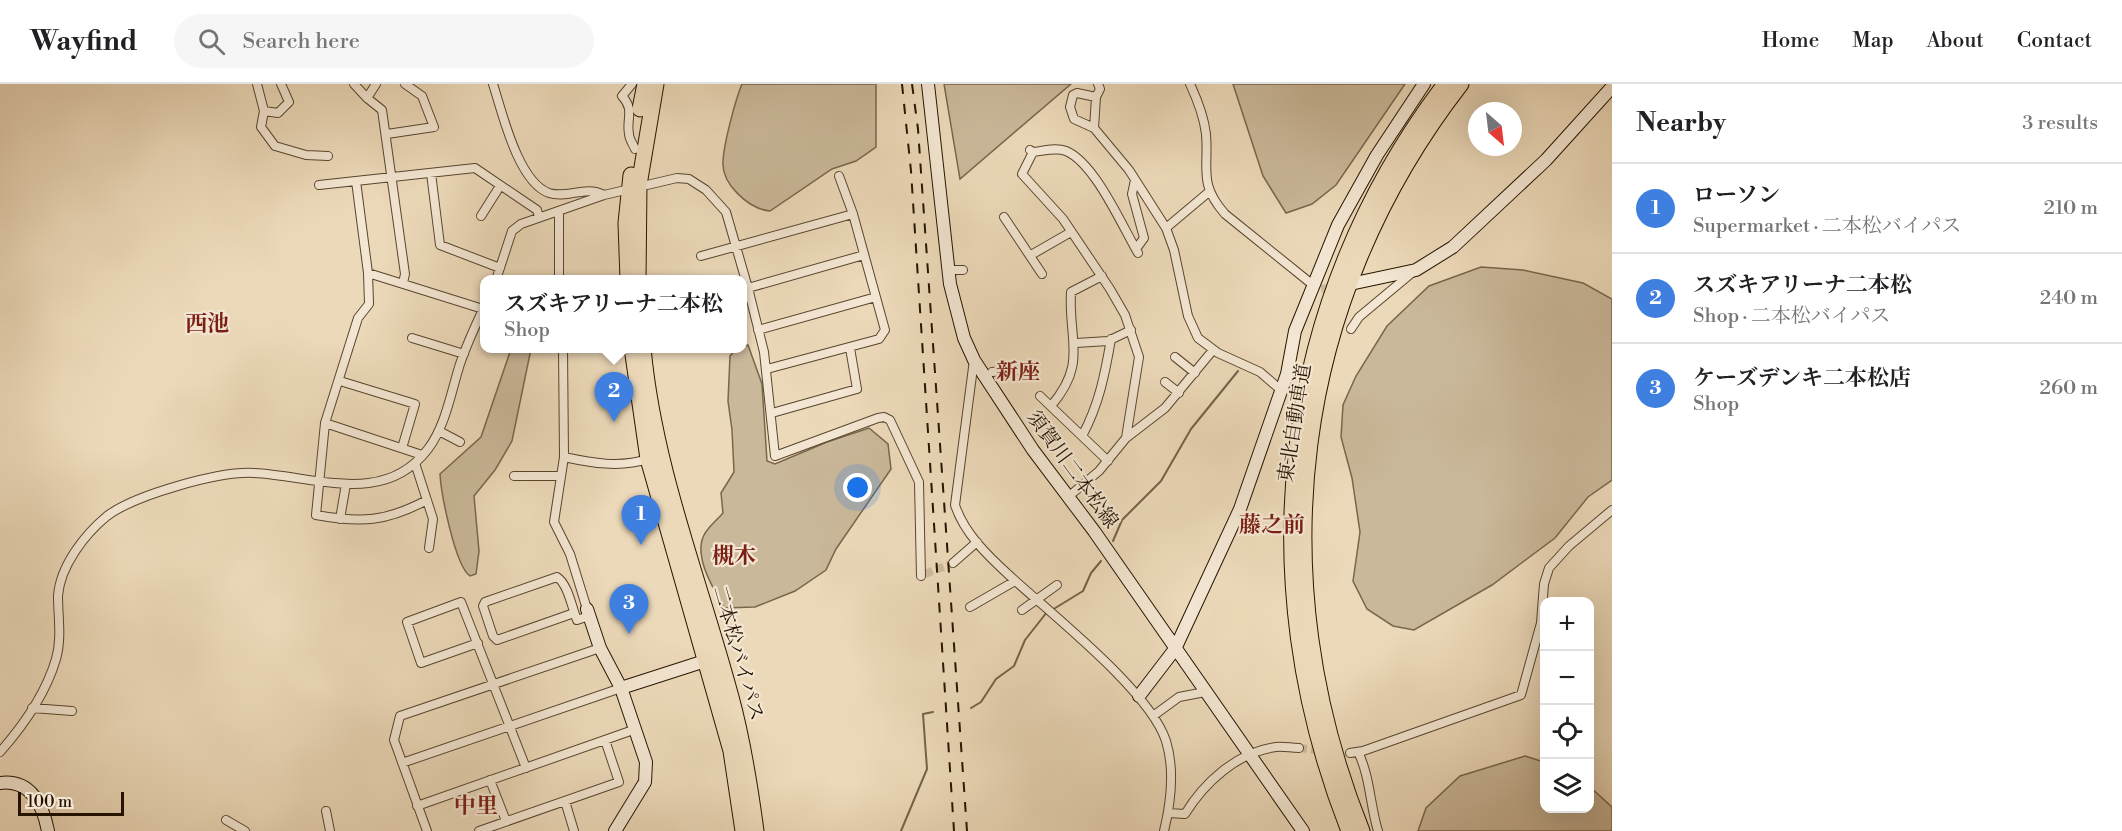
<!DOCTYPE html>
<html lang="en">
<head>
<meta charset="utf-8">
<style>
  body { margin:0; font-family:"Libre Bodoni","Noto Serif JP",serif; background:#f6f6f6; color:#202124 }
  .controls { position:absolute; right:18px; bottom:18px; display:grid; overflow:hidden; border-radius:12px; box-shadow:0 6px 24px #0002 }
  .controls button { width:54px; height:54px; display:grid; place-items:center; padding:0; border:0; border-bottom:2px solid #e0e0e0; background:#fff; color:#202124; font:30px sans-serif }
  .compass { position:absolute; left:1468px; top:18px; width:54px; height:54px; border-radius:50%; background:#fff; box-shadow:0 6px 24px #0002; rotate:152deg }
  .scale { position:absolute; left:18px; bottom:15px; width:106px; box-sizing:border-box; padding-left:6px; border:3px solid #261400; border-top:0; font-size:16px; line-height:21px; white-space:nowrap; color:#261400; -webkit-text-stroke:4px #f3e6d2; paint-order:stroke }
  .you { position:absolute; left:858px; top:404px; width:21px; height:21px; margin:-15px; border:4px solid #fff; border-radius:50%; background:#1a73e8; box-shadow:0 0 0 9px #1a73e833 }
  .badge { display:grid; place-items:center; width:39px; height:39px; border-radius:50%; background:#d93025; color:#fff; font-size:20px; font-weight:700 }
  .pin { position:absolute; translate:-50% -50px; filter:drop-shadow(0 2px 3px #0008) }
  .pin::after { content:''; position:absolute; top:32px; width:21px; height:18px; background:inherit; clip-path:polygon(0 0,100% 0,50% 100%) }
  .popup { position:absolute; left:480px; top:191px; width:267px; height:78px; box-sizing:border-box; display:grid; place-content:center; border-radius:12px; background:#fff; filter:drop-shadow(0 2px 4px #0005); font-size:20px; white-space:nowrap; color:#757577 }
  .popup b { font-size:22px; color:#202124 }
  .popup::after { content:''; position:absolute; left:50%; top:100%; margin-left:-12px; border:12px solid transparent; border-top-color:#fff }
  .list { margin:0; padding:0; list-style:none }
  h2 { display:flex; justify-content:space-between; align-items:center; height:78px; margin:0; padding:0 24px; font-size:26px }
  h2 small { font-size:20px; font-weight:400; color:#757577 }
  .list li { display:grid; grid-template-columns:39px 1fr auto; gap:18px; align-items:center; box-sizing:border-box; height:90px; padding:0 24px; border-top:2px solid #e0e0e0 }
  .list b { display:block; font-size:22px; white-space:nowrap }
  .list p { margin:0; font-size:20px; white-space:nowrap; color:#757577 }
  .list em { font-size:20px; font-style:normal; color:#757577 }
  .icon { flex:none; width:33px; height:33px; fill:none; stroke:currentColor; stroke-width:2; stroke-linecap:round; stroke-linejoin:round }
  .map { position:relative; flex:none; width:1612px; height:747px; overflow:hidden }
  header { display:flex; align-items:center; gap:36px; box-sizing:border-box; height:84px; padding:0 30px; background:#fff; border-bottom:2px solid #e0e0e0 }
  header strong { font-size:28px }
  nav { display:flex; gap:33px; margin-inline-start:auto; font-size:21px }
  .search { width:420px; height:54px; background:#f6f6f6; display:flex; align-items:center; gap:15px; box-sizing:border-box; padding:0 21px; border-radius:33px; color:#757577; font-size:22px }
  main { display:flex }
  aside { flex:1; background:#fff }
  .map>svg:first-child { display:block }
  .green { fill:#cab89a; stroke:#78664d; stroke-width:1.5 }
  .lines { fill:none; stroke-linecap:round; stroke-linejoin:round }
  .stream { stroke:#756249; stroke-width:2 }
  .street-tunnel { stroke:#cebb9d; stroke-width:8; stroke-dasharray:8 4; stroke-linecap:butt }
  .street-casing { stroke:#58452e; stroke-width:10 }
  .secondary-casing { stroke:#261400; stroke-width:14 }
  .highway-casing { stroke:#261400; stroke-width:17 }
  .street { stroke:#f3e6d2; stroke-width:8 }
  .secondary { stroke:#f3e6d2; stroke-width:12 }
  .highway { stroke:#ecd9b9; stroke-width:15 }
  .rail { stroke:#261400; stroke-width:2; stroke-dasharray:10 10; stroke-linecap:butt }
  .labels { text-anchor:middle; stroke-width:4.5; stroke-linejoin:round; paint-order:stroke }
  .street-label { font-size:20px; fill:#261400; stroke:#f3e6d2 }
  .quarter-label { font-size:22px; font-weight:bold; fill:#7a1f14; stroke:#f3e6d2 }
</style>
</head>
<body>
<header>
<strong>Wayfind</strong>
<div class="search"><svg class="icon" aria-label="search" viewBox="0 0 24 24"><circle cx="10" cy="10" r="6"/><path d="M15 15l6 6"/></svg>Search here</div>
<nav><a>Home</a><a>Map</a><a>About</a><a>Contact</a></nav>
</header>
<main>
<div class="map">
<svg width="1612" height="747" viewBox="0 0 1612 747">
  <rect width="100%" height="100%" fill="#ecd9b9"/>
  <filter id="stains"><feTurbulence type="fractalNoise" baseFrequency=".00333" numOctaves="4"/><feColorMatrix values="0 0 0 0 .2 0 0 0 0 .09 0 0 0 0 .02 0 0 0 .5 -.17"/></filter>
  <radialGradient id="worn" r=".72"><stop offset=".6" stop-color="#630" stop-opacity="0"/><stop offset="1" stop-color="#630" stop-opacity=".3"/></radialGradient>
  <path class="green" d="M742,0h134v63l-20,14 -24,8 -62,42c-21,-2 -49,-27 -47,-50 1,-18 12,-60 19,-77z
    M944,0h127l-111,95z
    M1233,0h172l-69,101 -24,19 -26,9 -23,-37z
    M1481,183l42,3 60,13 29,16v181l-24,17 -33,41 -63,47 -78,45 -21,-4 -26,-17 -14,-28 7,-49 -8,-54 -11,-41 2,-32 13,-29 31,-50 42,-40z
    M748,261l14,39 5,77 8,3 52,-22 42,-14 19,16 3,25 -55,80 -10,21 -31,21 -40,16 -31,1c-10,-19 -31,-51 -20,-73 4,-8 13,-15 19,-22l-2,-20 13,-21 -2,-42 -4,-29 2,-45 6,-7z
    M511,265h20l-19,92 -17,29 -21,26 5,55 -3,23 -6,2c-15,-10 -29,-83 -30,-102l41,-37z
    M1525,672l19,6v46h46v-21l22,20v24h-194l8,-23 34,-32z"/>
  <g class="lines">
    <path class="stream" d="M1113,457l9,-21 39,-39 30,-52 47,-58
      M1052,526l31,-19 8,-18 10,-12
      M971,624l10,-6 15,-23 18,-13 11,-26 22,-28
      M901,747l26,-62 -4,-55 10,-2"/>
    <path class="street-tunnel" d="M1321,205l18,-3
      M925,490l28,-11
      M1299,664l26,3"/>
    <g class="street-casing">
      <path id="street" d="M257,0l7,27 14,2 11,-11 -8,-18
        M354,0l13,14
        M376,0l-9,14 15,12 23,164 -2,9
        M493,0c9,28 25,98 56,109 19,6 36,-8 55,2
        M632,0l-10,12c13,14 4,23 7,38 0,5 4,10 6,15
        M1098,0l2,5 -4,8 -2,31 35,42 37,58 8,22 14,66 10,22 20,15 42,19 22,19
        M1190,0c7,15 14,33 16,50 3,35 -8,49 19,80l88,71
        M264,27l-3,16 14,19 31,9 22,1
        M1094,44l-20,-9 -4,-12 3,-12 4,-2 19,4
        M387,50l47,-7 -12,-31 -17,-12
        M1030,66l3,2c10,-1 23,-5 33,-1 29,12 56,75 72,102
        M1033,68l-11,22 41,45 47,70 15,26 14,42 -13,81 -27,33 -31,26
        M431,89l9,72 60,23
        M839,92l14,38
        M1135,96l-3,14 12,44 -8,11
        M356,97l12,92 1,31 -11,14 -33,105 -9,92c45,8 70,7 111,-15
        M319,101l156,-17 62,42 2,7
        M481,132l19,-30
        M1004,133l38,57
        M1166,144l44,-37
        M1031,171l40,-23
        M701,172l152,-42 32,116 -6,9 -112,30
        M948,186h15
        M368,189l115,36
        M496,196l16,-49 9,-7 83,-29 73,-17 12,1 17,11 20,22 22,76 16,64 11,104 103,-38 6,-1 6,3 29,62 2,94
        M559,196v-69
        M748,204l116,-33
        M1351,245l8,-12 54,-45
        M758,246l118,-33
        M412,254l52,16
        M1076,259l32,-2 23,-11
        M563,264l1,109 -10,65 16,32 17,55
        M1175,273l20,16
        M974,276l-19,145c9,28 33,51 55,71 41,38 140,115 156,165 9,29 5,61 -2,90
        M992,288l38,-3
        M340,297l75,23 -13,44
        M1165,298l14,11
        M1040,312l68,65
        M1051,322c37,-43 17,-66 20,-114l31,-16
        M772,329l85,-24 -7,-41
        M325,339l97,32
        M439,347l21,11
        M1082,352c17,-31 23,-62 29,-97
        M1126,354l39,-30 48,-58
        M564,373c28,6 56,11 84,2
        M415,379l18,56 -4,29
        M514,392h46
        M340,435l6,-35
        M953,479l24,-21
        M970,523l45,-26
        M1022,526l35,-25
        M574,529l-77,27 -4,-4 -10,-30 2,-4 72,-25c11,7 15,31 20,43l12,-4
        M478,559l-57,20 -14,-41 54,-20 65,166
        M32,624l40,3
        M1153,632l26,-19 26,-5
        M0,668c23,-26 46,-59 56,-93 6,-21 2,-42 2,-63 2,-30 27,-62 49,-80 28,-21 112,-45 147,-43 61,3 130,34 174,-24 18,-24 23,-57 32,-85 7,-21 16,-39 25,-59
        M1358,668c12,24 12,53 20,79
        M1350,669l13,-2 158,-56 20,-72 3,-39 5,-16 20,-22 43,-36
        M402,679l219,-75
        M490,696l16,41
        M565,717l9,30
        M417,722l219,-77
        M326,727l4,20
        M1168,729l17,1c19,-31 52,-62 91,-67 7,-1 15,1 23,1
        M226,736l19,11
        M427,747l-33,-91 6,-24 200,-68
        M479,747l140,-49 -14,-42"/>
    </g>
    <g class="secondary-casing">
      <path id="secondary" d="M928,0l22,200 14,54 10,22 59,90 61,81 209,300
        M1355,199l61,-13 37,-23 93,-87 66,-73
        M587,525l13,39 21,40 25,74 -1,20 -30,49
        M621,604l84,-27
        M1139,612l36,-47 65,-140 47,-135 8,-43 43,-106 39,-70 47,-71
        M0,699c31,-4 43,22 48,48"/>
    </g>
    <g class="highway-casing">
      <path id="highway" d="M640,25l5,-25
        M628,196l-2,-57 5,-48
        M638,196l1,-95 17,-101
        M632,264l16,111 83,292 12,80
        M643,264c11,120 57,233 88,349 12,44 19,89 25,134
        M1349,747c-100,-253 -70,-529 96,-747
        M1362,747c-102,-254 -70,-529 99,-747"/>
    </g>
    <use href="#street" class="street"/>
    <use href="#secondary" class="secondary"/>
    <use href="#highway" class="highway"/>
    <path class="rail" d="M902,0l9,87 43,660
      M912,0l6,45 49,702"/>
  </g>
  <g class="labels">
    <g class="street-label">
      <text transform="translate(1294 339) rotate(-81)" y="7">東北自動車道</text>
      <text transform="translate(1073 385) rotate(54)" y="7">須賀川二本松線</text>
      <text transform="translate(739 569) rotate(74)" y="7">二本松バイパス</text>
    </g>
    <g class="quarter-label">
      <text x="207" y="247">西池</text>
      <text x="1018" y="295">新座</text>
      <text x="1272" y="448">藤之前</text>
      <text x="734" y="479">槻木</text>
      <text x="476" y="729">中里</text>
    </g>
  </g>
  <rect width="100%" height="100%" filter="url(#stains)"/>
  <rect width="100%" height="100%" fill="url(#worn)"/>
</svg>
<div class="controls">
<button>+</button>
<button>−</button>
<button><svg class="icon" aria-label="locate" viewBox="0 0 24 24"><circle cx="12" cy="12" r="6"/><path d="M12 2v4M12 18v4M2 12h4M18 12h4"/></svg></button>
<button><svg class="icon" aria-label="layers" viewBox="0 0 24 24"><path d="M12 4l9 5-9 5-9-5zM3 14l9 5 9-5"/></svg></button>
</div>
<svg class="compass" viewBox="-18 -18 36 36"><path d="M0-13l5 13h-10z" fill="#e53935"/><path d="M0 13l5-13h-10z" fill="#757577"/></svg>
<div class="scale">100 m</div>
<div class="you"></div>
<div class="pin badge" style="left:641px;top:461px;background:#3f7fe0">1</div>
<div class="pin badge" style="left:614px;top:338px;background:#3f7fe0">2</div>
<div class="popup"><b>スズキアリーナ二本松</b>Shop</div>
<div class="pin badge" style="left:629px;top:550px;background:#3f7fe0">3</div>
</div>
<aside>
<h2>Nearby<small>3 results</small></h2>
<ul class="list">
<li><span class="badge" style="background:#3f7fe0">1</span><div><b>ローソン</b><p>Supermarket · 二本松バイパス</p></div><em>210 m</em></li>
<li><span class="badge" style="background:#3f7fe0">2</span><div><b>スズキアリーナ二本松</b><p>Shop · 二本松バイパス</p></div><em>240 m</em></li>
<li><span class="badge" style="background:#3f7fe0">3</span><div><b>ケーズデンキ二本松店</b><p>Shop</p></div><em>260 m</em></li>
</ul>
</aside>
</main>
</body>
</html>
